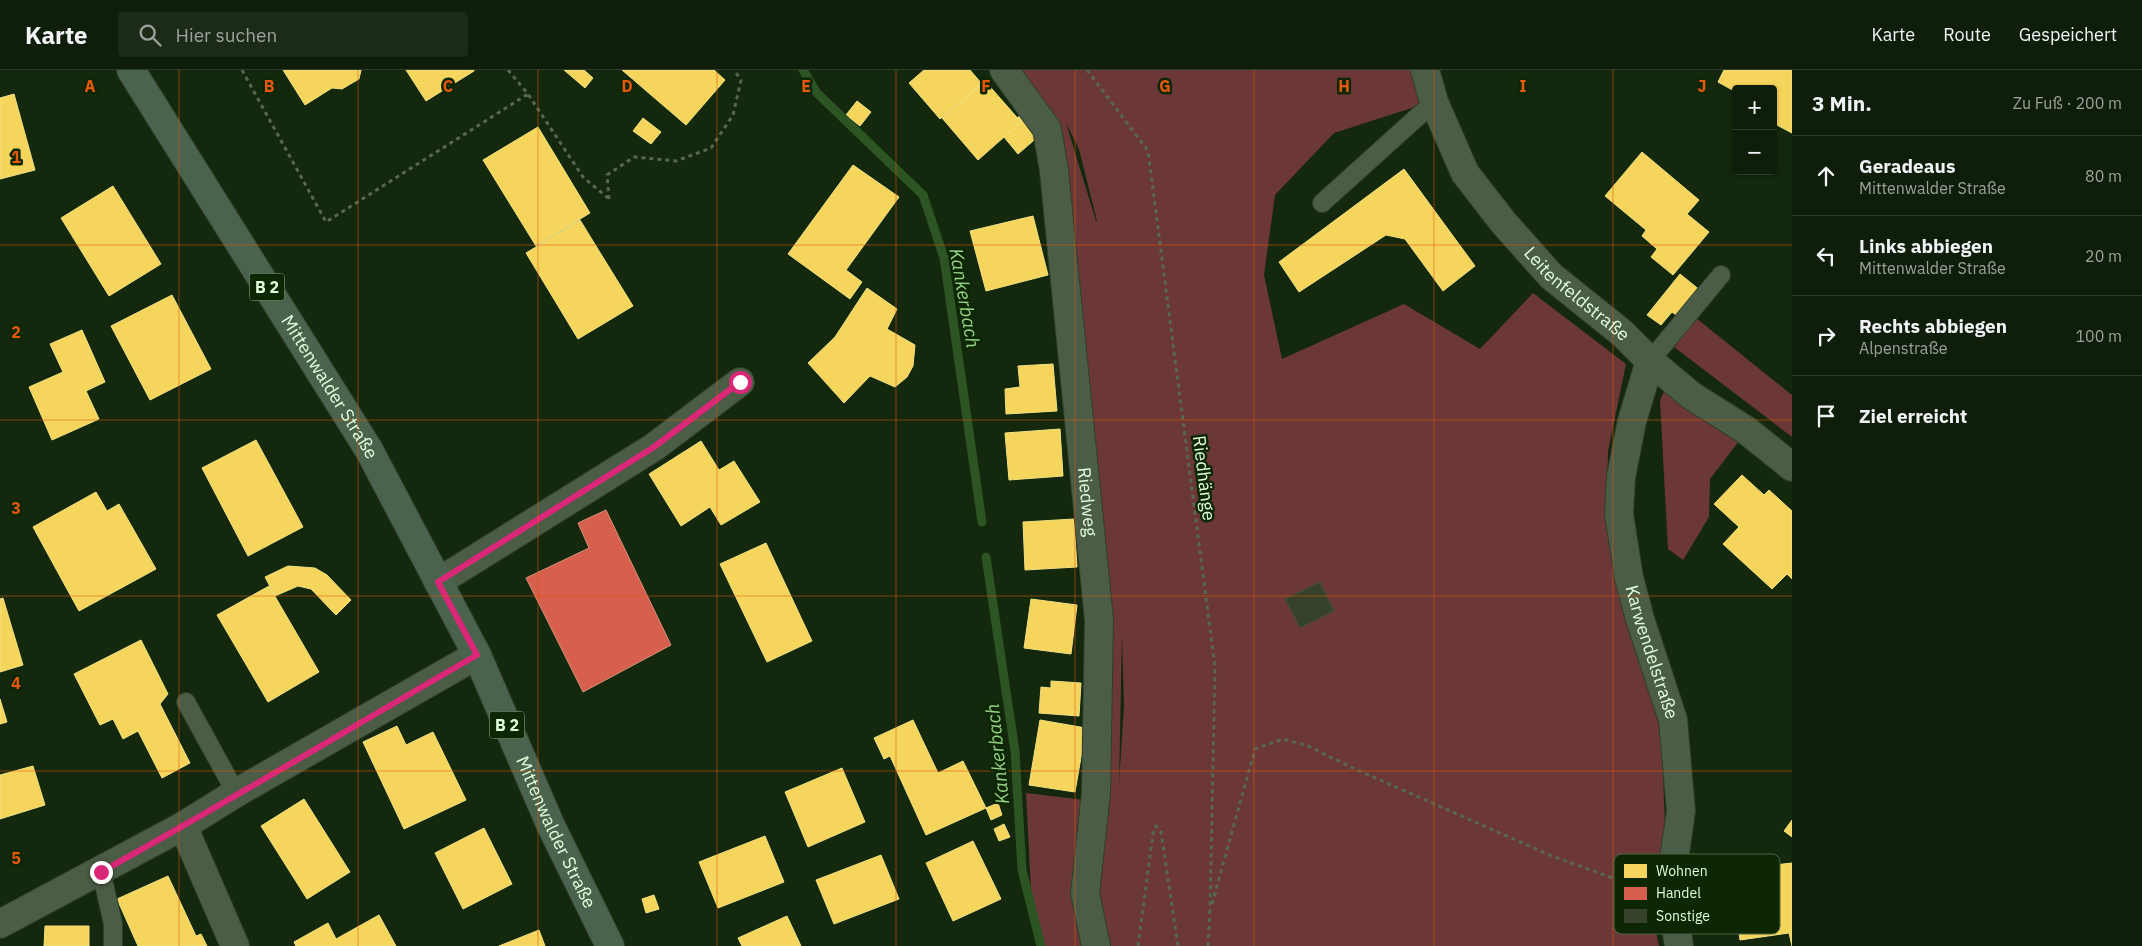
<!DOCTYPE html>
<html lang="de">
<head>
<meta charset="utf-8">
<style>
  body { margin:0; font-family:"IBM Plex Sans",sans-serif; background:#1c2b18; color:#f1f3f6 }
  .controls { position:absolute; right:15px; top:15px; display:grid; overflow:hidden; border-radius:5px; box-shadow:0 1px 4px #0004 }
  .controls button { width:45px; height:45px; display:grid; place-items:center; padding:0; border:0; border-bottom:1px solid #2e3c2b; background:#0e1e0a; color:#f1f3f6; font:25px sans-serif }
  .stop { position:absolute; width:15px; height:15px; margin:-11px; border:4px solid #db2777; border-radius:50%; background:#fff }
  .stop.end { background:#db2777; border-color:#fff; box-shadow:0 1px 5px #0008 }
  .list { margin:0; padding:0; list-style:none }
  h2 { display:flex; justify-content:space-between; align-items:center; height:65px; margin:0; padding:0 20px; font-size:21px }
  h2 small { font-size:16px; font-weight:400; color:#9ba29c }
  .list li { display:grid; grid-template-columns:32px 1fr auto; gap:15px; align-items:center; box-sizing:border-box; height:80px; padding:0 20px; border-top:1px solid #2e3c2b }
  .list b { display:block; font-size:19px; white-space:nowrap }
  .list p { margin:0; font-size:16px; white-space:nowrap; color:#9ba29c }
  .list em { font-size:16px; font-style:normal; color:#9ba29c }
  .icon { flex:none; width:28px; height:28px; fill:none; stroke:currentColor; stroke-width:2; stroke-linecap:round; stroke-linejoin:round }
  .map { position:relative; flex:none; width:1792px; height:876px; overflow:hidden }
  header { display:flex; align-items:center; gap:30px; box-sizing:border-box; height:70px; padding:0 25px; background:#0e1e0a; border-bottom:1px solid #2e3c2b }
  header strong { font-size:24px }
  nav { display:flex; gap:28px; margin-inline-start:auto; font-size:18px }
  .search { width:350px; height:45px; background:#1c2b18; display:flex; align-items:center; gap:12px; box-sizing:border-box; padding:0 18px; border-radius:5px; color:#9ba29c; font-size:19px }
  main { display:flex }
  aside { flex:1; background:#0e1e0a }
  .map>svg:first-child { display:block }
  .green { fill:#6c3837; fill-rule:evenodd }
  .homes { fill:#f6d55c; stroke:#f0e182 }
  .shops { fill:#d6604d; stroke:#d98f77 }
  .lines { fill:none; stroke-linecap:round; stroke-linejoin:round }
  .stream { stroke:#2d5423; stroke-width:9 }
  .building { fill:#364229; stroke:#425034 }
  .lane-casing { stroke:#2f3f2b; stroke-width:20 }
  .street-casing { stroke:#2f3f2b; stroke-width:30 }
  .primary-casing { stroke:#2f3f2b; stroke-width:30 }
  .path { stroke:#576753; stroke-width:3; stroke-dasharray:4 4; stroke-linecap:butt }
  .lane { stroke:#4b5d46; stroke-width:18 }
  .street { stroke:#4b5d46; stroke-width:28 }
  .primary { stroke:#4a634e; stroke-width:28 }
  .route { stroke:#db2777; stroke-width:6 }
  .grid { fill:none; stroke:#e8590c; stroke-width:1; stroke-opacity:0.55 }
  .labels { text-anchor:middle; stroke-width:5; stroke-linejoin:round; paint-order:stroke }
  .shield { fill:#0d2705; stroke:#a1bd9a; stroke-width:1 }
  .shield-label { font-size:16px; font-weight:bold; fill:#e1fdda }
  .street-label { font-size:18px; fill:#e1fdda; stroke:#0d2705 }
  .water-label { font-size:19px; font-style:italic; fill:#95d285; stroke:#0d2705 }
  .key { fill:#0d2705; stroke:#4d6745; stroke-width:1 }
  .key-label { font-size:14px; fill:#e1fdda }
  .grid-label { font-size:16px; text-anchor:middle; font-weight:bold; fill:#e8590c; stroke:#0d2705; stroke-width:5; stroke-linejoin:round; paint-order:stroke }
</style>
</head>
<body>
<header>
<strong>Karte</strong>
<div class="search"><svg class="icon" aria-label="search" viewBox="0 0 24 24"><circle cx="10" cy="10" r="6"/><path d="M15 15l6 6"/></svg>Hier suchen</div>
<nav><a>Karte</a><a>Route</a><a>Gespeichert</a></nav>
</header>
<main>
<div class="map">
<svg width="1792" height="876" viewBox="0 0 1792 876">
  <rect width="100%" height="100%" fill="#13280d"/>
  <path class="green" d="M1012,0h399l10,35 -87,28 -59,62 -11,80 18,84 122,-55 76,45 53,-56 93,71 -18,87 -1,63 17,100 37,117 4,92 -11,101 5,22h-619l-9,-55 -5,-98 75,9 -31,-568zM1066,53l13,26 18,72h-1zM1122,564l2,72 -5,78z
    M1696,248l96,77v42l-118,-90z
    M1666,317l73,54 -29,38 -1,38 -26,43 -15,-11 -8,-149z"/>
  <path class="homes" d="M283,0h78l-2,9 -17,10 -10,-1 -27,17z
    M406,0h68v1l-48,30z
    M564,0h20l9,8 -8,10z
    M622,0h92l11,10 -39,45z
    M924,0h46l12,14 -42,35 -31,-36z
    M1724,0h68v63l-19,-10v-34h-37v3l-18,-10z
    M985,11l36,41 -43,38 -36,-42z
    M14,24l21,76 -35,9v-81z
    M857,31l14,11 -11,14 -14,-11z
    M1022,44l18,21 -22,19 -14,-17 17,-15 -4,-4z
    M643,48l18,14 -10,12 -18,-13z
    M538,57l52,86 -54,33 -53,-86z
    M1642,82l57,48 -12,14 22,18 -36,43 -22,-18 6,-8 -15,-13 4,-6 -41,-34z
    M853,95l46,32 -53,73 16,12 -12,17 -62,-45z
    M1404,99l71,97 -32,25 -38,-52 -19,-4 -87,57 -20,-30z
    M113,116l48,78 -52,32 -48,-78z
    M1033,146l15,59 -62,16 -16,-60z
    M580,150l53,86 -55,33 -52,-86z
    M1680,204l21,17 -21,27 -8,-6 -11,13 -14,-10z
    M867,218l30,21 -10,20 28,16 -2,21 -6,11 -12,10 -25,-11 -26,27 -36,-40 27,-26z
    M172,225l39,74 -61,31 -39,-74z
    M82,260l23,52 -19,9 13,28 -47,21 -23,-53 34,-15 -13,-28z
    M1053,294l4,47 -51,3 -1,-25 15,-2 -2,-21z
    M1060,359l3,47 -54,4 -4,-47z
    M256,370l47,87 -55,29 -46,-88z
    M701,371l18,29 15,-9 26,41 -39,23 -11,-18 -29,19 -32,-52z
    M1742,405l22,20 5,-5 23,21v68l-5,-5 -15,15 -49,-45 16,-17 -25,-23z
    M96,422l11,19 12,-7 37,65 -77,42 -46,-84z
    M1074,449l3,48 -52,3 -2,-48z
    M766,473l46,98 -45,21 -47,-98z
    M288,496l27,2 12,7 24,25 -15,15 -25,-26 -13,-3 -23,10 -10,-19z
    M269,516l50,86 -51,30 -51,-87z
    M3,528l20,67 -23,7v-73z
    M1031,529l46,6 -6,49 -47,-6z
    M141,570l27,54 -8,10 30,59 -28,15 -24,-47 -15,8 -10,-20 -13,6 -26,-51z
    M1051,611l30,2 -2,33 -40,-3 2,-26 10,1z
    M0,629l7,23 -7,2z
    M913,650l25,53 25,-12 23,47 -60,27 -36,-79 -6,3 -10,-21z
    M1040,650l46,8 -11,64 -46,-7z
    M397,656l9,19 27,-13 33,68 -62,29 -41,-87z
    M33,696l12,39 -45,14v-44z
    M842,698l23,54 -57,25 -23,-55z
    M304,729l46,73 -43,27 -46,-73z
    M998,733l4,12 -11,5 -5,-12z
    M1792,750v17l-8,-6z
    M1004,754l6,13 -11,4 -5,-12z
    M484,758l28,56 -49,25 -28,-56z
    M765,766l19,46 -66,26 -19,-46z
    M973,771l28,58 -48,22 -27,-58z
    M881,785l18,44 -65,25 -18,-44z
    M1792,793v83l-3,-13 -49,7 -9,-70z
    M168,806l28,60 5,-2 6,12h-69l-21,-47z
    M654,825l5,14 -13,4 -4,-14z
    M379,845l17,31h-100l-2,-4 34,-19 8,16z
    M787,846l14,30h-59l-4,-8z
    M45,856h44v20h-45z
    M539,860l6,16h-46z"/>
  <path class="shops" d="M606,440l65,135 -88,47 -57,-114 63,-30 -11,-25z"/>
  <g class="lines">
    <path class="stream" d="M803,0l14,23 106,102 21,63 38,264
      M986,487l29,194 7,119 19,76"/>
  </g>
  <path class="building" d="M1320,512l14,29 -34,17 -15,-29z"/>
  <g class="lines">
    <g class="lane-casing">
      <path id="lane" d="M1322,133l112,-101
        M1650,291l71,-86
        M186,632l50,91
        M101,801l12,53v22"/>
    </g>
    <g class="street-casing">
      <g id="street">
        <path id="s1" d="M1004,0l43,59 7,42 45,449 -3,173 -11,100 11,53"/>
        <path id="s2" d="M1425,0l9,32 31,71 38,49 48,54 71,57 28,28 42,35 54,34 46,37"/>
        <path id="s3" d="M1650,291l-18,60 -11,56 -2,37 10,64 11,41 33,101 8,91 -10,70 1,19 7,46"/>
        <path d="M438,512l216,-135 86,-65"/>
        <path d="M183,756l52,120"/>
        <path d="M0,854l183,-98 53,-33 241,-138"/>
      </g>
    </g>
    <g class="primary-casing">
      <g id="primary">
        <path id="s4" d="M131,0l238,380 108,205 74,171 59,120"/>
      </g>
    </g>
    <path class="path" d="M242,0l84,152 202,-128
      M508,0l20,24 55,83 25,21
      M1087,0l61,81 67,516 -5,243
      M609,129l-2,-24 27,-18 42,4 35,-13 22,-33 8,-35 -7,-10
      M1212,834l43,-155 28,-10 25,7 45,22 199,88 91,33
      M1138,876l15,-112 3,-8 5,6 17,114
      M1208,876l2,-36"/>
    <use href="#lane" class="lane"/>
    <use href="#street" class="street"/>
    <use href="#primary" class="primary"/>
  </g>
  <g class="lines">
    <path class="route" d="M101,802c127,-70 251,-145 376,-217l-39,-73 216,-135 86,-65"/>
  </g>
  <path class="grid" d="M179,0v876M358,0v876M538,0v876M717,0v876M896,0v876M1075,0v876M1254,0v876M1434,0v876M1613,0v876M0,175h1792M0,350h1792M0,526h1792M0,701h1792"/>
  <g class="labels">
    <g class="shield">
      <rect x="249.5" y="203.5" width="35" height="27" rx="4"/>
      <rect x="489.5" y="641.5" width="35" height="27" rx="4"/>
    </g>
    <g class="shield-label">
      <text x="267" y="223">B 2</text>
      <text x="507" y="661">B 2</text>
    </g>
    <g class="street-label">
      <text dy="6" stroke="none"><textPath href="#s2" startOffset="276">Leitenfeldstraße</textPath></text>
      <text dy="6" stroke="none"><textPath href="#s4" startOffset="374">Mittenwalder Straße</textPath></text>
      <text transform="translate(1204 408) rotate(83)" y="6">Riedhänge</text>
      <text dy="6" stroke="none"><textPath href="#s1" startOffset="448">Riedweg</textPath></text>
      <text dy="6" stroke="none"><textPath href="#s3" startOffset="299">Karwendelstraße</textPath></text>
      <text dy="6" stroke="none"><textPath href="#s4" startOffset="874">Mittenwalder Straße</textPath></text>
    </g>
    <g class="water-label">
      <text transform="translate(965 228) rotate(80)" y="7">Kankerbach</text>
      <text transform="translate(997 684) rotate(-96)" y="7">Kankerbach</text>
    </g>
  </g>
  <rect x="1614" y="784" width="166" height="80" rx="8" class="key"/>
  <rect x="1624" y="794" width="23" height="14" fill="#f6d55c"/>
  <rect x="1624" y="817" width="23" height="13" fill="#d6604d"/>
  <rect x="1624" y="839" width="23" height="14" fill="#364229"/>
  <g class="key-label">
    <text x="1656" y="806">Wohnen</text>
    <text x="1656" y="828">Handel</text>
    <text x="1656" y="851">Sonstige</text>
  </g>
  <g class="grid-label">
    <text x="90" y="22">A</text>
    <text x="269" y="22">B</text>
    <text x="448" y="22">C</text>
    <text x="627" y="22">D</text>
    <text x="806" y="22">E</text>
    <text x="986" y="22">F</text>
    <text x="1165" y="22">G</text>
    <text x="1344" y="22">H</text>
    <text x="1523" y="22">I</text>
    <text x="1702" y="22">J</text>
    <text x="16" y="93">1</text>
    <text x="16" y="268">2</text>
    <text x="16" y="444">3</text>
    <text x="16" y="619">4</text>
    <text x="16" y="794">5</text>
  </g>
</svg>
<div class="controls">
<button>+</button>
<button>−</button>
</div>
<div class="stop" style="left:740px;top:312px"></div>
<div class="stop end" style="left:101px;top:802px"></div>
</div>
<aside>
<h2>3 Min.<small>Zu Fuß · 200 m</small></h2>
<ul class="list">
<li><svg class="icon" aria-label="ahead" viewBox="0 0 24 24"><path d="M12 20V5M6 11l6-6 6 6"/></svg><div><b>Geradeaus</b><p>Mittenwalder Straße</p></div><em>80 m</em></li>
<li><svg class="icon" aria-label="left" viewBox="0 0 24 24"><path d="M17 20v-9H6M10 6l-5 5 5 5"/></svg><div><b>Links abbiegen</b><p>Mittenwalder Straße</p></div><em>20 m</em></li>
<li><svg class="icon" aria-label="right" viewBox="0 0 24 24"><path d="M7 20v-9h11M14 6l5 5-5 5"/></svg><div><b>Rechts abbiegen</b><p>Alpenstraße</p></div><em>100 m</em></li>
<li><svg class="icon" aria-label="arrive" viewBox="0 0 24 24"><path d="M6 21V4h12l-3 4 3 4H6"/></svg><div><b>Ziel erreicht</b></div></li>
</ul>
</aside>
</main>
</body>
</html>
